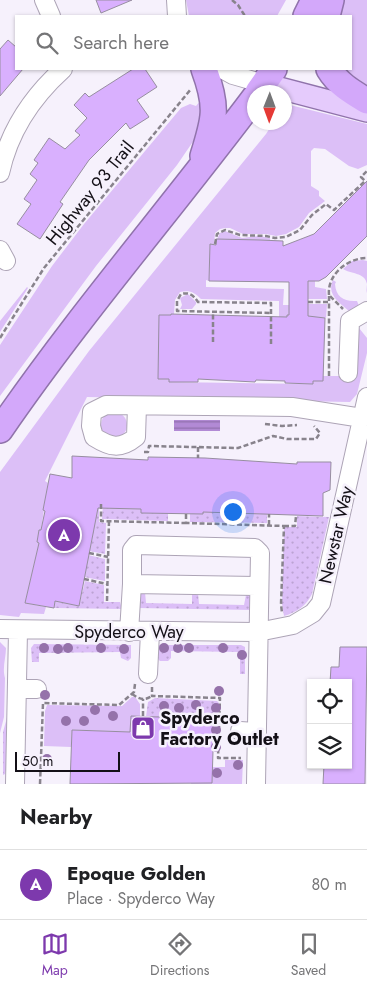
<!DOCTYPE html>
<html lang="en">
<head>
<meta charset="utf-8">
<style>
  body { margin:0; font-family:Jost,sans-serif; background:#f2f2f2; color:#202124 }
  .controls { position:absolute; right:15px; bottom:15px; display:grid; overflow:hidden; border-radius:0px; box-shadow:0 1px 4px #0004 }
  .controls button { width:45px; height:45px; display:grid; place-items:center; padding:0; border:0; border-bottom:1px solid #e0e0e0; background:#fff; color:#202124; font:25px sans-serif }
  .compass { position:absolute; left:247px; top:85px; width:45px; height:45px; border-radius:50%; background:#fff; box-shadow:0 1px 4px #0004; rotate:181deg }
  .scale { position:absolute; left:15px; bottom:12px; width:105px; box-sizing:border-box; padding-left:5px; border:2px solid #141017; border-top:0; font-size:14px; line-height:18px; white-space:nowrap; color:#141017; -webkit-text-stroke:4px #f6f1fc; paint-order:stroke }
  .you { position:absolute; left:232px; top:511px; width:18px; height:18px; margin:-12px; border:4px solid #fff; border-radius:50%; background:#1a73e8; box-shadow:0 0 0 8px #1a73e833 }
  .badge { display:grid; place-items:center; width:32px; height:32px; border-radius:50%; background:#7d39ad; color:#fff; font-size:16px; font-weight:700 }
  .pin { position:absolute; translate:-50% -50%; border:2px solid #fff; box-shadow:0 1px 5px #0006 }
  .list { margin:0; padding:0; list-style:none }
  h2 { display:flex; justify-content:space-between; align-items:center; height:65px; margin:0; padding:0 20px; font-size:21px }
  h2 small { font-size:16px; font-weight:400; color:#757577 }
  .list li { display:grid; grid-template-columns:32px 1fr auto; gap:15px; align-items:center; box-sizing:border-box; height:70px; padding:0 20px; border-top:1px solid #e0e0e0 }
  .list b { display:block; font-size:19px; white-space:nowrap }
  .list p { margin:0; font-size:16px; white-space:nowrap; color:#757577 }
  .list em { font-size:16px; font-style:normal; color:#757577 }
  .icon { flex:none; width:28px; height:28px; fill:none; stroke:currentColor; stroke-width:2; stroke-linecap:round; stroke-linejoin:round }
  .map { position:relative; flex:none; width:367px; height:784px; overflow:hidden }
  .search { position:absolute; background:#fff; box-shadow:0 1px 4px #0004; left:15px; right:15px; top:15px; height:55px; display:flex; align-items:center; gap:12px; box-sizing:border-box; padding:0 18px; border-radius:0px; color:#757577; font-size:19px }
  .sheet { height:135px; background:#fff }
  nav { display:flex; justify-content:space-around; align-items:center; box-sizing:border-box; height:70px; border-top:1px solid #e0e0e0; background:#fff; font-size:14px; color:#757577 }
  nav a { display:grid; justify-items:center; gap:2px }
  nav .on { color:#7d39ad }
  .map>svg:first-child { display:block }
  .grass { fill:#dcbff7 }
  .garden { fill:url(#garden-dots) }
  .water { fill:url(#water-rules) }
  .building { fill:#d9b0fe; stroke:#978ea0 }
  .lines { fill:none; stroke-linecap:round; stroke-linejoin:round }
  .minor-casing { stroke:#ada4b6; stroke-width:20 }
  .major-casing { stroke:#9073ab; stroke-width:24 }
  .highway-casing { stroke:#9073ab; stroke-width:28 }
  .path { stroke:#88838c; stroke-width:2.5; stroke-dasharray:5 2.5; stroke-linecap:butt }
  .minor { stroke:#fff; stroke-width:18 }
  .major { stroke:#e5cbfc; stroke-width:21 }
  .highway { stroke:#d3a8fa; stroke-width:25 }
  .tree { fill:#9572aa }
  .labels { text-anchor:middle; stroke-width:5; stroke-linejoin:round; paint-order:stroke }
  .street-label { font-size:18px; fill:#141017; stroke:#f6f1fc }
  .poi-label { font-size:18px; font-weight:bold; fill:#141017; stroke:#f6f1fc; text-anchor:start }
</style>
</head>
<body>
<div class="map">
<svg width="367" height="784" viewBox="0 0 367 784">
  <defs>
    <pattern id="garden-dots" width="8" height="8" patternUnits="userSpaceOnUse" patternTransform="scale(1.25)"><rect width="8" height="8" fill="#dcbff7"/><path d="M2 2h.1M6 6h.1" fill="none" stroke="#bca3d3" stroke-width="1.8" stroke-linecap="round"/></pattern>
    <pattern id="water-rules" width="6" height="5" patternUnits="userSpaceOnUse" patternTransform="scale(1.25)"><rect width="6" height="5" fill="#b28ad5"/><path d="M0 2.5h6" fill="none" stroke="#906fac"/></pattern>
  </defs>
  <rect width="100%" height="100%" fill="#f6f1fc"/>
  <path class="grass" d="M186,0h100l-9,16h-88z
    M345,0h22v91l-28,-22h12v-53h-14z
    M200,101l8,3 -5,23 -26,38 -81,101 -96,130v-51l52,-79 32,-42 97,-116 9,-4 6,2z
    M290,105l77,19v41l-9,4 -9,-3 -24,-17 -11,-1 -3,3v35l8,5v5l6,5 -16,12 -10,14 -13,7 -10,2 -10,-2h-23l-13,-6h-5l-5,1 -5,4 -1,11 -4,1 -1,36 -3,-1v7l78,2 -1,16h6v10h-2v2h-8v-16l-78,-2c-7,-7 -11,-9 -21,-7l-5,8 -1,14h-3l-13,65h11v3l143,2 1,-3h10v-5h34l1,-45 1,-3 8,10v15l-10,41 -7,8 -263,-5 -42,84 3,2 -7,47h-2l-2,12 2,1 -14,60 21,4 -2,7 -23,-1 -2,4 -19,-2v-143l89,-121 177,-217 7,-11 11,-1 1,-14z
    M225,231l17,7 17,-2 11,2v3l-53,-2 3,-6z
    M363,260l4,1v32c-1,-3 0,-6 0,-9 -2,-12 -17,-10 -24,-15l9,-8z
    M333,280l3,2 -1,2c1,13 9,18 22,17l2,5 -9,6c-10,-9 -24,-17 -17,-32z
    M308,281h7v6l11,2 1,10h-19z
    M27,287l1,1 -28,44v-11z
    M188,294l8,8v2l-4,5h-12l2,-4 -2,-7z
    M308,304h19l-1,14 -29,-2z
    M101 425a13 13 0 1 1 26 0a13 13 0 1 1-26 0Z
    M0,642l6,6c0,10 -4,19 -1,30l-1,39 -4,16z
    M132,697h3l5,7v12h-9l-1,16 -58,-2 -1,17 -27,-1 1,-35 2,-6 75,1z
    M225,760h18l-1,24h-51v-1h20l1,-16h13z"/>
  <path class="garden" d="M99,504v18l7,1 -1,31 -16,-3z
    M103,504l4,4 34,1v4h27v8l-66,-2z
    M203,511l33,2 20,-1v2h11v9l-77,-1v-8z
    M297,516l32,1 -17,77c-6,12 -15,18 -28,22l-2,-12 2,-77h13z
    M88,555l17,4v22l-21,-4z
    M85,581l19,4v17h16l2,7 -68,-1 1,-7 24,5z
    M138,592h7l1,11 46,1v-10l6,-1 1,11 45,1 2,-10 4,-2 2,2v15l-114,-2z
    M34,644l97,1v13l-3,3 -7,-3 -1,-6 -81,1v9h-7l-1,-14z
    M156,645h85l4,2v27h-5v-22l-69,-1v7l-3,3h-8l-3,-3z
    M155,698l62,3 2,2 -1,16 -72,-2 2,-15z
    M8,714l-1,53 -2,7 -2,1v-43z"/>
  <path class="water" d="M174,420h46v11h-46z"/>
  <path class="building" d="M96,0h36l-31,13z
    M8,40l8,7v22h7l-23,27v-47z
    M133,69h12l12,18 -20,13 12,17 -19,12 -4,-6 -37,37 -29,42 3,2 -23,35 -23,-15 14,-20 -7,-5 13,-19 -7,-6 8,-11 -4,-3 15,-22 16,11 15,-14 -5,-4 12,-13 -13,-13 11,-12 4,4z
    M367,181v55l-41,41 -7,4h-11v35l17,2 -2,63h-10v3l-28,-1v-2l-29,-1 -1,2 -57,-3v3h-29v-3h-11l1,-64h12v-1l116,3v-2h2v-33l-80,-1 1,-37 6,1v-6l44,1 23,1v5l31,-12z
    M72,456l76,4v-3l57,1 92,6v-2h34l-1,28 -7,3v23l-120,-4v2l-62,-1v-4l-43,-1 -19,98 -24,-5 -1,7 -29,-5 14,-60 -2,-1 2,-12h2l4,-19 -2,-1 7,-36 22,4z
    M340,647h27l-2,137h-42l1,-19h24v-82h-18l1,-16h8z
    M131,716l83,3 -2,64 -142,1 2,-54 58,2z"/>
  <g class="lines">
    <g class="minor-casing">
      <path id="minor" d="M44,0l7,16
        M176,0l1,16
        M222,69l11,6 31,9
        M0,173c9,-42 32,-76 63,-104
        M0,250l6,11
        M348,373l2,-52 17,-10
        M137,406l-1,31c-16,13 -26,10 -42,0l-3,-11 1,-14 14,-7 186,2 70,11
        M132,584l127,2
        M0,629l258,3 35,-7 20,-12 8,-10 46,-206
        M129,632l3,-48v-34l4,-5 119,3 5,5 -4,231
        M148,674l2,-42
        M17,689h20
        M240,731l17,1
        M15,784l3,-153"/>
    </g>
    <g class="major-casing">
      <path id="major" d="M264,84l103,27"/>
    </g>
    <g class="highway-casing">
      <path id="highway" d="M306,16l8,-16
        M327,16l4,-16
        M329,69c9,15 23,23 38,32
        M258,92l16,-23
        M203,156c12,-38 15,-49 1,-87
        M0,430c79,-115 171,-221 255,-333"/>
    </g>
    <path class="path" d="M232,0l6,5 7,11
      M215,244l2,-10 8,-4 15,5 26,1 9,2 11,-1 14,-7 12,-15 14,-11 8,6 31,-29 -4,-4 6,-6
      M329,295c-2,-20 18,-37 38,-37
      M308,302h21
      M0,338l44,-70 147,-179
      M213,342v-30
      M271,344v-41l-73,-1c-5,-7 -8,-10 -17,-8l-4,7v10l94,2
      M329,376v-81l14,14
      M265,424l17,2 15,-1
      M198,447v11
      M144,452h4l1,-6 89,2 35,-12 14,3h29l4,-6 -6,-7
      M101,504v17l85,2
      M186,514v9l98,3 -3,78 1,9
      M269,525v-11
      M284,526h11l1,-10
      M89,553l19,4
      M84,579l23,5
      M107,601l2,-80
      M152,687v9l68,2 -2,60h23
      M132,694c7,5 12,7 20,2
      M143,716v-17
      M40,784l3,-81 76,2 15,-13 1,-8"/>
    <use href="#minor" class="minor"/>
    <use href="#major" class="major"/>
    <use href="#highway" class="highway"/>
  </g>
  <g class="tree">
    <circle cx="44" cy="648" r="5"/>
    <circle cx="68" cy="648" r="5"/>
    <circle cx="101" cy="648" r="5"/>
    <circle cx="164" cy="648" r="5"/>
    <circle cx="178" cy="648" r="5"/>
    <circle cx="189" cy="648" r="5"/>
    <circle cx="223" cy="648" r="5"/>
    <circle cx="58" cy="649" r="5"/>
    <circle cx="124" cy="649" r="5"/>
    <circle cx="242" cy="655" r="5"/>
    <circle cx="219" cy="691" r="5"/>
    <circle cx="45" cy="695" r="5"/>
    <circle cx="196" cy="705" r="5"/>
    <circle cx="164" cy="706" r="5"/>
    <circle cx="179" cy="708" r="5"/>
    <circle cx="216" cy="708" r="5"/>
    <circle cx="95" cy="710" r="5"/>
    <circle cx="113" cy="716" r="5"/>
    <circle cx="66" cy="721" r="5"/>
    <circle cx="84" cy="721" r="5"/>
    <circle cx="216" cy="730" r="5"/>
    <circle cx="216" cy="747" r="5"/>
    <circle cx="47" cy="759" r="5"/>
    <circle cx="238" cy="765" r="5"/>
    <circle cx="217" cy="773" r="5"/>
  </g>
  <defs>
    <g id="shop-square" transform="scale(1.25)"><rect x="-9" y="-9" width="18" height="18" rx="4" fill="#7d39ad" stroke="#f6f1fc"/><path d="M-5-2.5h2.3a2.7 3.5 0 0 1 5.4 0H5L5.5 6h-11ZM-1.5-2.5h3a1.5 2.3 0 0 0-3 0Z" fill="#fff"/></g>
  </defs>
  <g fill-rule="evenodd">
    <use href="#shop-square" x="143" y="728"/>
  </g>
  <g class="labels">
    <g class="street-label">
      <text transform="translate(90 193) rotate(-51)" y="6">Highway 93 Trail</text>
      <text transform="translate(336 535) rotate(-77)" y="6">Newstar Way</text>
      <text x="129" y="638">Spyderco Way</text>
    </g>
    <g class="poi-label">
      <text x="160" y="724">Spyderco<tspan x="160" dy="21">Factory Outlet</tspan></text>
    </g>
  </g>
</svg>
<div class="controls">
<button><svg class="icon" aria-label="locate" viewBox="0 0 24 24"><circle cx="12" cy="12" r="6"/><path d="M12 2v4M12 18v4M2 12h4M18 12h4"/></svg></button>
<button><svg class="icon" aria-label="layers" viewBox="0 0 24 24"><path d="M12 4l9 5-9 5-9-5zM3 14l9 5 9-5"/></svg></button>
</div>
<svg class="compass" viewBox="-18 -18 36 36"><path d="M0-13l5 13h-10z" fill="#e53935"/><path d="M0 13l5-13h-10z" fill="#757577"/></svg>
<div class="scale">50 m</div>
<div class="you"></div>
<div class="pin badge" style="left:64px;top:535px">A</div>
<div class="search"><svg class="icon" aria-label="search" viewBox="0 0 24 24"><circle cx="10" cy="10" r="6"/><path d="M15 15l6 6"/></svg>Search here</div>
</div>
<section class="sheet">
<h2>Nearby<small></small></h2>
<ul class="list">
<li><span class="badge">A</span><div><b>Epoque Golden</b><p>Place · Spyderco Way</p></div><em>80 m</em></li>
</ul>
</section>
<nav>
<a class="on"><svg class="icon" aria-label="map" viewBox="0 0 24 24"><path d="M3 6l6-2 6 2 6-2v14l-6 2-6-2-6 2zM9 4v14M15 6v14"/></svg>Map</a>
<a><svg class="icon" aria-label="directions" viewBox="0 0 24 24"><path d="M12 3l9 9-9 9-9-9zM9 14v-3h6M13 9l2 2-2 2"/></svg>Directions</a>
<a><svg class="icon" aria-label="saved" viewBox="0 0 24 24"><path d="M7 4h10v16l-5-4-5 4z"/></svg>Saved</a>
</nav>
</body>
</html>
